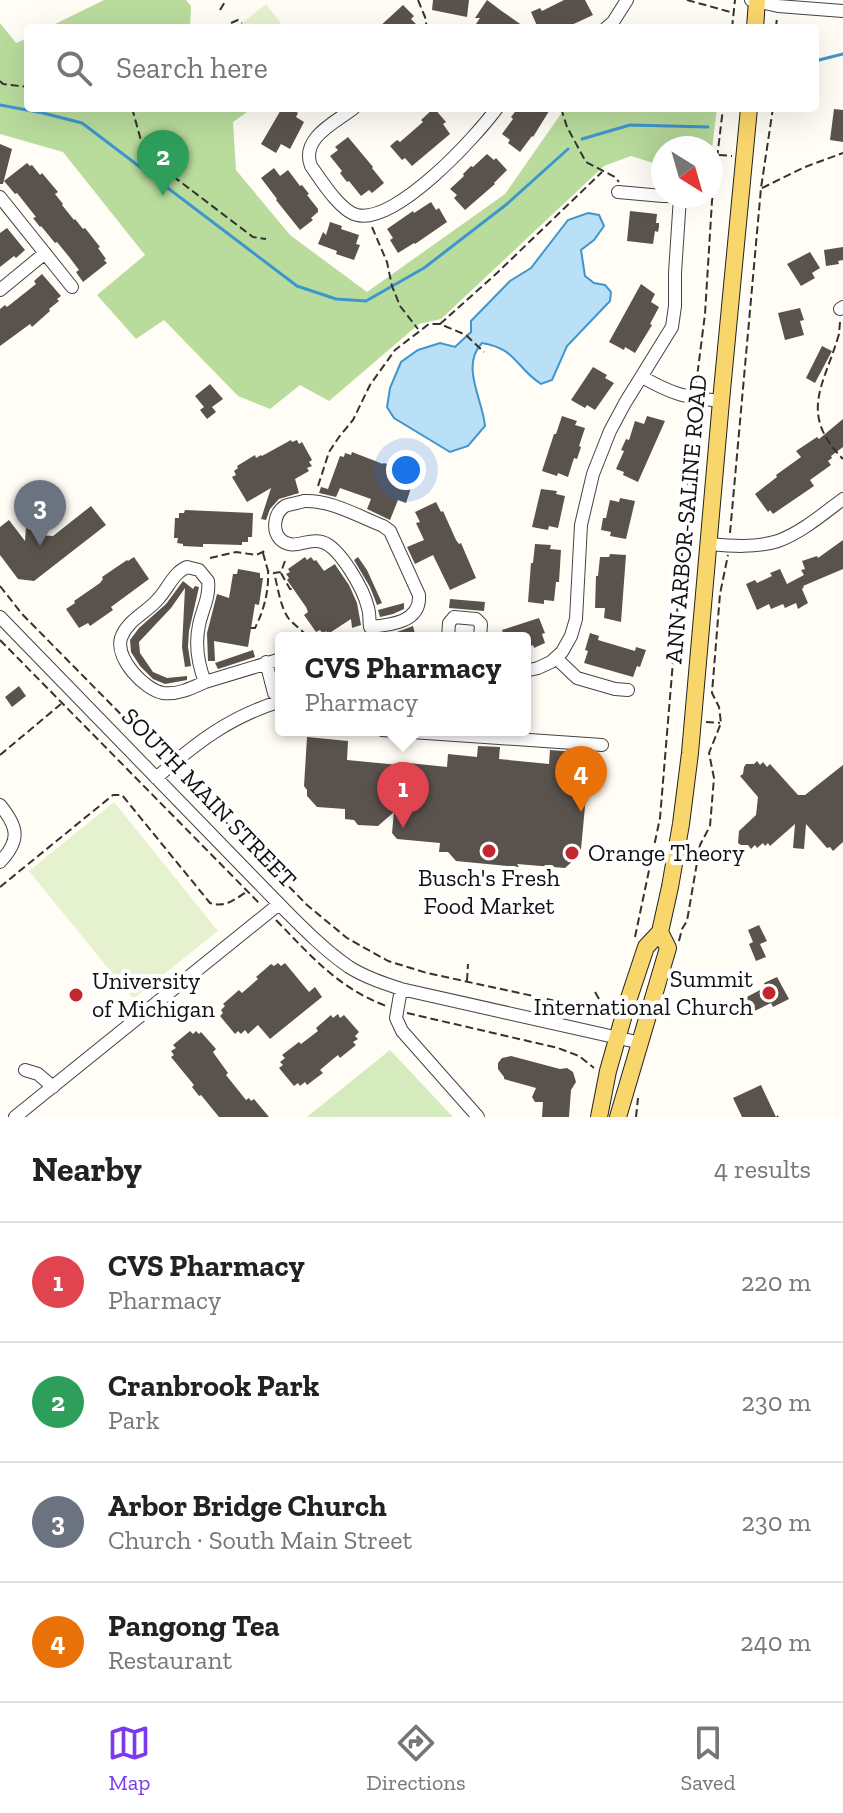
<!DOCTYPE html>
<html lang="en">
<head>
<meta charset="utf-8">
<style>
  body { margin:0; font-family:"Zilla Slab",serif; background:#f6f6f6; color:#222 }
  .compass { position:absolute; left:651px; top:136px; width:72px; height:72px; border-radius:50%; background:#fff; box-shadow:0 8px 32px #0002; rotate:143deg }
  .you { position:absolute; left:406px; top:470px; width:28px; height:28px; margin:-20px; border:6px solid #fff; border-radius:50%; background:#1a73e8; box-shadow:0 0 0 12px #1a73e833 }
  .badge { display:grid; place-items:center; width:52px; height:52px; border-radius:50%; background:#7c3aed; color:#fff; font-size:26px; font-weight:700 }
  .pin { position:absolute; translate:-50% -66px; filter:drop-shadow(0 2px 4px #0008) }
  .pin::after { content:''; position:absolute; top:42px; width:28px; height:24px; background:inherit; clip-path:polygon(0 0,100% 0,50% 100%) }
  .popup { position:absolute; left:275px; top:632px; width:256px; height:104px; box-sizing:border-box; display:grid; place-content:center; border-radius:8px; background:#fff; filter:drop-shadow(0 2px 6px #0005); font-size:26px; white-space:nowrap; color:#767676 }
  .popup b { font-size:30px; color:#222 }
  .popup::after { content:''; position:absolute; left:50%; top:100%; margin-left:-16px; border:16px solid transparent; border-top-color:#fff }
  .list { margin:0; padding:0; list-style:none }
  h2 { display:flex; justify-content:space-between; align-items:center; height:104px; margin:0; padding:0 32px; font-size:34px }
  h2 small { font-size:26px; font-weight:400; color:#767676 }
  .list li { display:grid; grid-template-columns:52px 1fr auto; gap:24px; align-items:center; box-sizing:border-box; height:120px; padding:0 32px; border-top:2px solid #e0e0e0 }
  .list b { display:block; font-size:30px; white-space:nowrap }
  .list p { margin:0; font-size:26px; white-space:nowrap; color:#767676 }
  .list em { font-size:26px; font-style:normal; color:#767676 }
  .icon { flex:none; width:44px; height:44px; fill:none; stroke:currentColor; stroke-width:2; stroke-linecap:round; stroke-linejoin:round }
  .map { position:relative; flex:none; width:843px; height:1117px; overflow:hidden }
  .search { position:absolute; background:#fff; box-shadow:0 8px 32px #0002; left:24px; right:24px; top:24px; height:88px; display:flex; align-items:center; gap:20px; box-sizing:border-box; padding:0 28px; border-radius:8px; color:#767676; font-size:30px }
  .sheet { height:584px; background:#fff }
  nav { display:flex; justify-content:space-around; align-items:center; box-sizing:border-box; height:112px; border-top:2px solid #e0e0e0; background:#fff; font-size:22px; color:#767676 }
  nav a { display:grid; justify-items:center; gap:4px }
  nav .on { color:#7c3aed }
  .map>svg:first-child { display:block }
  .green { fill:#d5ebbd }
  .forest { fill:#b9dc9c }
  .pitch { fill:#e6f2cf }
  .water { fill:#b9e0f7; stroke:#3f96cf; stroke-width:2 }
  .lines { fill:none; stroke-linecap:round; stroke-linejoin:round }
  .stream { stroke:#3f96cf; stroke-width:3 }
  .building { fill:#5a524d }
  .minor-casing { stroke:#444; stroke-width:14 }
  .major-casing { stroke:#222; stroke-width:18 }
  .path { stroke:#333; stroke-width:2; stroke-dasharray:8 4; stroke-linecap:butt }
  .minor { stroke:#fff; stroke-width:12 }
  .major { stroke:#f9d66b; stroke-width:16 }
  .poi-dot { fill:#c4262e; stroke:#fff; stroke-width:3 }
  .labels { text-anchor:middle; stroke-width:8; stroke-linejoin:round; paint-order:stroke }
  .street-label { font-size:24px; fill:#111; stroke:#fff }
  .poi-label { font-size:24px; fill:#111; stroke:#fff; text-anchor:start }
</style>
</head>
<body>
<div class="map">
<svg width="843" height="1117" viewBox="0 0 843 1117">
  <rect width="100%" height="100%" fill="#fffdf5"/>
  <path class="green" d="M390,1050l63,67h-146z"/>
  <path class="forest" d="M104,0h82l5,6 -1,22h-143z
    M0,23l16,20 12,-5v70h225l-20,14 3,48 54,65 77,57 138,-98 60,-86h152l-6,49v-9h-48v18l-32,-10 -27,10 -163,153 -22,5 -90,77 -29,-16 -30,24 -32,-13 -74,-76 -28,19 -39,-44 48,-40 -82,-103 -63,-18z"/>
  <path class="pitch" d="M266,4l17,22 -2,2h-45z
    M114,802l104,129 -85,68 -104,-128z"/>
  <path class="water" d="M588,213l11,2 5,11 -10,14 -13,10 4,26 9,7 11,2 6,7 -1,9 -43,45 -15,34 -11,4c-26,-17 -24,-35 -59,-41 -22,23 1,57 3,83l-17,20 -18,6 -56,-34 -7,-11 3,-19 11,-26 17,-12 22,-7 15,4 16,-15v-11l39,-40 21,-13 37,-48z"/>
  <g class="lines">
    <path class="stream" d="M815,61l28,-7
      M0,105l43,8 39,10 215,163 39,13 30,2 58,-33 83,-64 61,-55
      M582,139l48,-14 78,2"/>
  </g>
  <path class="building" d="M433,0h36l-2,17 -35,-7z
    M487,0l16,12 23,16h-43l-7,-4 4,-6h-5z
    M564,0h21l8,15 -28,13h-27l-7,-16 9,-4 2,3z
    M403,5l11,11 -3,3 9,9h-42z
    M282,108h9l7,5 -2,4 8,5 -14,27 -9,-5 -5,9 -15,-9z
    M434,108l12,14 -3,2 7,10 -38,32 -7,-8 -3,2 -12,-14 7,-6 3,2 23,-20 -2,-2z
    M518,108h33l-18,29 -1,-1 -12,16 -12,-9 2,-3 -8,-6 11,-15 -2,-2z
    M834,109l9,1v32l-13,-2z
    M348,137l25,30 -1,1 12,15 -12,10 -3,-3 -8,6 -12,-15 -2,1 -7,-9 2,-2 -12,-15 8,-6 -3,-3z
    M0,144l12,5 -9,35h-3z
    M487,154l7,6 2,-2 11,12 -13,13 1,1 -30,26 -11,-12 3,-3 -7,-6 14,-13 -1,-2 8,-8 2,1z
    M27,163l3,3 2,-1 8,10 2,-2 16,19 -3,2 8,10 -1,1 12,15 1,-1 8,10 2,-1 15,19 -2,1 8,11 -2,1 3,3 -24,19 -7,-10 3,-2 -9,-12 -13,-16 -2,1 -14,-17 -1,1 -7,-9 3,-1 -19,-24 -2,1 -11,-13z
    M274,168l6,8 8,-6 12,16 2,-1 7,9 -2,1 11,14v3l-7,6 2,2 -13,10 -24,-30 1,-1 -16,-21z
    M431,202l5,8 3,-2 8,14 -32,22 -1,-1 -16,10 -8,-13 3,-2 -6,-9 26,-18 1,2z
    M630,211l27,3 -1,9h3v4l-1,5 -3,-1 -2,13 -26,-3z
    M330,222l12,4 -1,3 18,6 -3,9 4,1 -6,15 -18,-6 1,-3 -19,-7 5,-12 3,3z
    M7,228l18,22 -9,8 -2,-2 -14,11v-34z
    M843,247v13l-5,1 1,3 -13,2 -2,-16z
    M810,252l10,16 -8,5 3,5 -14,8 -14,-22z
    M42,274l19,22 -4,3 2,2 -10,8 1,2 -18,16 -2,-3 -30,22v-37l5,-4 2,2 19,-15 10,-8 -2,-3z
    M641,284l14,10 -4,8 8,5 -9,17 2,1 -17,28 -10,-6 -1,3 -15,-8z
    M800,308l4,12 -4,1 4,14 -19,5 -7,-27z
    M822,346l10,5 -17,32 -9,-5z
    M593,367l14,8 -2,3 9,5 -19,27 -8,-5 -2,3 -14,-8z
    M210,384l13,15 -11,8 4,5 -9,7 -7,-9 4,-3 -9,-11z
    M562,416l15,5 -2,4 10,3 -6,18 2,1 -4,12 -3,-1 -6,19 -10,-4 -1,3 -15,-5 12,-37h2z
    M647,416l18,5 -27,61 -15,-7 1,-3 -8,-3 8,-18 -3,-1 5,-11 3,1 6,-19 9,3z
    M843,419v28l-12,9 1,2 -4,3 3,4 -21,15 4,6 -41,28 -3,-4 -2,2 -13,-18 22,-17 -1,-2 25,-18 -5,-6 21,-14 2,2z
    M291,440l1,2 5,-2 2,4 3,-2 10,18 -3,2 3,4 -5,2 2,3 -14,8 4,14 -20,6 -9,10 -4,11 -5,-1 10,-31 -24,14 -15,-25 4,-2 -2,-4 4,-3 -1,-2 18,-11 1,3 5,-3 1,1z
    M352,452l31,12v-1l5,1 1,-2 20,7 -1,3 5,1 -2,5 3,1 -8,24 -8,-3 -8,20 -23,-11 4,-10 -31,-11 -4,9 -17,-4 2,-6 7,2 12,-33 4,1 1,-4 6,2z
    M541,489l16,2 -1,3 9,2 -7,32 -9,-2 -1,4 -16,-3z
    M620,498l15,3 -9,38 -16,-3 1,-4 -10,-2 2,-12h3l4,-18 9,2z
    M436,502l5,10 2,-1 13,29 3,4 2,-1 15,35 -26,12 -17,-35 -18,9 -8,-17 17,-7 -8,-17 4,-1 -5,-10z
    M91,506l15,19 -72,56 -16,-2 -18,-24v-28l9,-7 16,21 1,-15 13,1 -1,8 15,1z
    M185,510l68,3 -1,24h-4v5h-6v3l-33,-1h-6v3l-20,-1v-2l-6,-1 1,-5h-4l1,-20h4v-5h5z
    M843,540v29l-40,17 1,1 -2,2 6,14 -10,6 -2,-6 -11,5 -2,-4 -12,5 -2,-5 -12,6 -11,-26 9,-4 2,3 15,-7 -2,-3 10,-4 7,15 17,-9 -3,-5 4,-1 -3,-8 15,-5 1,2z
    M535,544l16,1 -1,4 11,1 -2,32h-3l-2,19 -10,-1v4l-16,-2 3,-39h2z
    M610,554l16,1 -5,67 -17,-4 1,-10h-10l1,-32h2l2,-19h9z
    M134,557l15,22 -38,28 2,3 -23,16 -2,-3 -9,5 -13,-19 9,-6 -1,-2 26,-18 3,-4 -1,-2 25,-17 1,1z
    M305,557l2,3 4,-3 3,4 2,-1 8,11 11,-7 1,2 13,19 8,18 4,22 -9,3 -1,-9 -23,15 -2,-3 -3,3 -3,-4 -4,2 -12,-17 4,-3 -2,-5 -19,-27 2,-2 -3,-4 4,-2 -2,-3z
    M358,557l9,13 15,33 -5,2 -7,-18 -16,-27z
    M238,569l22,4v5h3l-4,27 -4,-1 -1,6 -6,37 -34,-6 1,20h-7l-1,-28 10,-39 12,4 4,-24h4z
    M183,581l10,8 2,-3 4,1 -10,44 -1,16 3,19 -6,1 -3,-20 3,-59 -14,20 -32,34 1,11 13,19 14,6 20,-2v4l-22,4 -12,-5 -13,-13 -9,-14 -1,-12 9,-12 27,-24z
    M450,599l35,3 -1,9 -35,-3z
    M404,603v6l-11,5 -13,3 -2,-7z
    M539,618l6,15 -3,1 3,9 -11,5 -1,-3 -8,3v-10h-20l-3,-8z
    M413,626l2,8 -17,4h-22v-3l21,-3z
    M590,633l9,3 -1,4 37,11 1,-4 10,3 -6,17 -3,-1 -4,11 -49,-14 4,-12 -3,-1z
    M253,650l2,7 -37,12 -3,-6z
    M19,686l7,10 -14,11 -7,-10z
    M307,737l41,4 -1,19 52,5v-3l48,5 1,-13 29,3 1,-11 22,1 -1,12 50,5 1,-14 40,3 -9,96 -4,4 -1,5 -11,10 -48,-4 2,3 -63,-6 -8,-9h-9l1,-9 -43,-4 -5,-6 2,-21 -16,14 -20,-1 -4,-5 -9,-1v-10l-28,-2 -10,-11v-6l-3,-4z
    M757,761l3,4 3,-3 4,5 3,-3 28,31h7l38,-30v77l-10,9 -3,-4 -3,1 -21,-24 -2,25 -11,-1 2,-24 -25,22 -2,-3 -3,3 -2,-3 -6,5 -2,-3 -4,4 -3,-4h-7l-3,-2 1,-12 17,-16 2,-18 -18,-21 3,-2 1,-7 2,-3h8z
    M759,925l8,16 -7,3 6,13 -10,4 -7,-17 4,-2 -5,-12z
    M278,963l3,3 4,-3 24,29 6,-5 7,10 -52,42 -12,-14 -10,9 -3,-4 -4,4 -3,-3 -3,3 -15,-18 3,-3 -2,-3 4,-4 -2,-2 16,-14 3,3 16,-14 -2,-2 15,-13 3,2z
    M777,977l12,22 -16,8 -2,-4 -29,14 -7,-14 31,-16 -2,-4z
    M338,1014l2,4 4,-3 15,17 -4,4 3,3 -5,3 3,3 -16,13 -2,-3 -5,4 -13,11 3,3 -16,12 -2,-3 -5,4 -2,-3 -4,3 -15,-18 4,-3 -3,-3 5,-4 -3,-3 17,-13 2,2 17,-13 -2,-3 15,-13 2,3z
    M190,1031l3,3 3,-3 3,3 2,-2 15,17 -3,3 2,3 13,18 -2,2 20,25 3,-2 2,3 3,-2 15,18h-50l-18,-22 -2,1 -7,-9 2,-2 -23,-28 3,-2 -3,-4 5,-3 -3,-3z
    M511,1056l49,13 7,-1 6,4 3,10 -5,8 -2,27h-27l1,-15h-8l-3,-5 4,-9 -32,-9v-2l-6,-8v-6l4,-5z
    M761,1085l15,32h-34l-9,-19z"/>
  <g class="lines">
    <g class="minor-casing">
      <path id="minor" d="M751,0l27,6 65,5
        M606,28l7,-6 14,-22
        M354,108c-18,14 -54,30 -43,58 10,14 29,45 46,49 39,9 118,-77 140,-107
        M618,192l45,4
        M0,197l72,90
        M0,290l45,-37
        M840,309l3,-2
        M642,377c32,18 42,20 79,24
        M304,501c27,-1 54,15 79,25l7,5 29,64c2,27 -28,30 -49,32 -1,-7 0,-13 -2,-19 -4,-18 -28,-61 -46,-66 -14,-5 -29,10 -42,-3 -8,-9 -6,-26 5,-33 5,-2 13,-3 19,-5z
        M708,544c23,2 48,4 70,-3 24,-9 45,-27 65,-42
        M0,617l279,287c22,22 44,45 70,63 16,10 34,16 52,22l240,54
        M448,638l1,-15 5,-6 22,2 5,5 -1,14
        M556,658l21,20 38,11 13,1
        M266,662l8,31 7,7
        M525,671l13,-3 13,-6 11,-10 9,-16 5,-17 5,-94 12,-51 17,-43 15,-28 47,-76 3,-21v-33l5,-76 -13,-1
        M205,682c-13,6 -27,13 -42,11 -18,-3 -48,-34 -42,-55 6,-18 27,-26 38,-40 10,-11 14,-25 28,-31l12,3 9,11c2,16 -6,29 -9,44 -4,19 -1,39 6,57l76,-23
        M382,730l220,15
        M156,778c40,-35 73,-61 125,-77
        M0,805c18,22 21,35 0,57
        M401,989l-5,29 6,13 76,86
        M25,1070l13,4 15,13
        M15,1117l264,-213"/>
    </g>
    <g class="major-casing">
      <path id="major" d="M755,28l2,-28
        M599,1117l9,-46 19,-67 19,-57 14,-15 10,-45 11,-63 9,-71 31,-352 28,-293
        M618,1117l50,-169 -8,-16"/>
    </g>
    <path class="path" d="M418,0l7,17 2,11
      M687,0l47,13
      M220,10l6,-10
      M231,23l7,-3 4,3
      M732,28l3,-28
      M776,28l1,-11
      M0,81l3,3 25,3
      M132,108l13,47 108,82 13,2
      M561,108l6,19 19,35 29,15 4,5
      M719,155l13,1
      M762,188l43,-21 38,-14
      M372,227l15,35 5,24 8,20 18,23
      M840,322l-1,12c-15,52 -41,79 4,125
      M440,324l57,-51 105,-101
      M696,385l9,-71 7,-113 11,-93
      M318,486l11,-34 10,-15 14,-17 17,-35 25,-35 34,-26h11l26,11 18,17
      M730,533l31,-345 12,-80
      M263,553l5,18 6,2
      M210,558l26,-6 20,3 11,-5
      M285,561l-4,11 -7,1c4,14 6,34 15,46 6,7 14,11 19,19
      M281,573l9,16h3
      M0,586l22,28 140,142
      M251,628h4c9,-18 14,-37 13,-57
      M0,640l260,264
      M706,722l14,1
      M0,755l61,-51
      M180,775l127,130 40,33 41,23 39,12 180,39
      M0,887l113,-92h9l88,108c15,5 24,-3 36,-11
      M276,920c35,36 61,67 110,86
      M635,937l25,-119 34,-410
      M679,941l3,-12 5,-8 13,-76 10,-19 4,-48 -5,-25 12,-30 -2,-16 -7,-14 8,-99 8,-39
      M467,981l1,-17
      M595,992l11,19
      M407,1013l151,35 21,8 15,12
      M777,1116l1,1
      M636,1117l2,-19"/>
    <use href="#minor" class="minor"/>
    <use href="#major" class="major"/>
  </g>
  <g class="poi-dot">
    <circle cx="489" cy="851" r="8"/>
    <circle cx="572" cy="853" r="8"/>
    <circle cx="769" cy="993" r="8"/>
    <circle cx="76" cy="995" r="8"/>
  </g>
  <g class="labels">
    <g class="street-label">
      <text transform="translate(686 519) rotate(-85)" y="8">ANN ARBOR-SALINE ROAD</text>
      <text transform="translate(209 798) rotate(46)" y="8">SOUTH MAIN STREET</text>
    </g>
    <g class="poi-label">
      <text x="588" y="861">Orange Theory</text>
      <text x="489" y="886" text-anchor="middle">Busch's Fresh<tspan x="489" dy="28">Food Market</tspan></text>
      <text x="753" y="987" text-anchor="end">Summit<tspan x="753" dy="28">International Church</tspan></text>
      <text x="92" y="989">University<tspan x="92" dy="28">of Michigan</tspan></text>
    </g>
  </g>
</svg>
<svg class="compass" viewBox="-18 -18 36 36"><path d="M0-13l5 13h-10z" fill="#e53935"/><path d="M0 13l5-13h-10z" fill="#767676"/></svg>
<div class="you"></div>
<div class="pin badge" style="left:403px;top:828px;background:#e0444e">1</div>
<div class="popup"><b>CVS Pharmacy</b>Pharmacy</div>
<div class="pin badge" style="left:163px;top:196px;background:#2e9e5b">2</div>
<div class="pin badge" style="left:40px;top:546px;background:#6b7280">3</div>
<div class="pin badge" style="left:581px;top:812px;background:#e8710a">4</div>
<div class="search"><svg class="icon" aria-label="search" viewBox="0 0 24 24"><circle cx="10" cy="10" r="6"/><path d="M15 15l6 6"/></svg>Search here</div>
</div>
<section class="sheet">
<h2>Nearby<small>4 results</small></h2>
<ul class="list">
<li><span class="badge" style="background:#e0444e">1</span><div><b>CVS Pharmacy</b><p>Pharmacy</p></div><em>220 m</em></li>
<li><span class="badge" style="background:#2e9e5b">2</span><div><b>Cranbrook Park</b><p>Park</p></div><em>230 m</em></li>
<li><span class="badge" style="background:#6b7280">3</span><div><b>Arbor Bridge Church</b><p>Church · South Main Street</p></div><em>230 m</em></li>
<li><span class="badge" style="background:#e8710a">4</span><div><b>Pangong Tea</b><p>Restaurant</p></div><em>240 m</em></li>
</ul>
</section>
<nav>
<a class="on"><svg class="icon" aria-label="map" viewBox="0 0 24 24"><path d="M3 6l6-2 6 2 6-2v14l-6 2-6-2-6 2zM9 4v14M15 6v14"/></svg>Map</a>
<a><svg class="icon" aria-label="directions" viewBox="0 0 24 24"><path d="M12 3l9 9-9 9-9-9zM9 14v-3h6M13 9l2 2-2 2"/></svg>Directions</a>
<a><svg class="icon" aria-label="saved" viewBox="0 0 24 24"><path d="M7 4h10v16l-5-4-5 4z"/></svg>Saved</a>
</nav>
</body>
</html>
